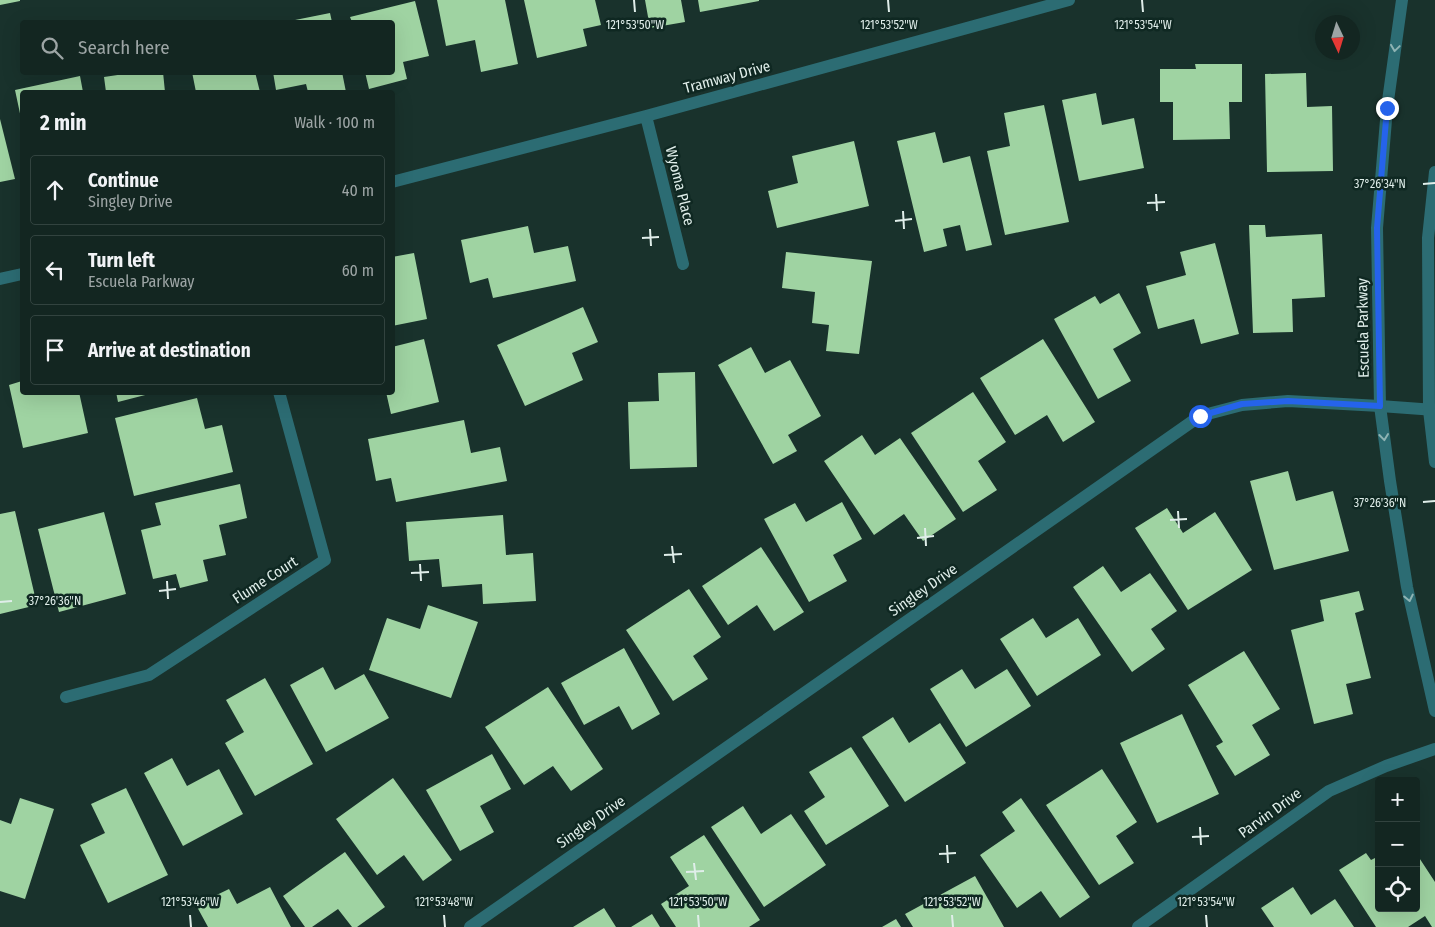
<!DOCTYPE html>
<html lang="en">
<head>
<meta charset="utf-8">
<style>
  body { margin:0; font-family:"Fira Sans Condensed",sans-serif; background:#1c2e2a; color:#f1f3f6 }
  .controls { position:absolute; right:15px; bottom:15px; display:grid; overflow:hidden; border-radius:5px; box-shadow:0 5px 20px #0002 }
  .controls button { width:45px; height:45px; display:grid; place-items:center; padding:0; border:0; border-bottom:1px solid #32433f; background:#132621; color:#f1f3f6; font:25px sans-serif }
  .compass { position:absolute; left:1315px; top:15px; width:45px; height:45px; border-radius:50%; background:#132621; box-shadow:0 5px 20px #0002; rotate:176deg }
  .stop { position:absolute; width:15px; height:15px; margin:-11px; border:4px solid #2563eb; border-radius:50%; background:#fff }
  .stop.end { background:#2563eb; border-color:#fff; box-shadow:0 1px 5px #0008 }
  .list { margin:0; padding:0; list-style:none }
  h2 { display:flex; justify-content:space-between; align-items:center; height:65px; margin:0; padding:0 20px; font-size:21px }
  h2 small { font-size:16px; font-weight:400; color:#9da5a5 }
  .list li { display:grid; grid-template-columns:32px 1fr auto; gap:15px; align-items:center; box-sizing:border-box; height:70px; margin:0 10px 10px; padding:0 10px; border:1px solid #32433f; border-radius:5px }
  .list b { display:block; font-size:19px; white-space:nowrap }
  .list p { margin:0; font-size:16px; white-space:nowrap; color:#9da5a5 }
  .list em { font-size:16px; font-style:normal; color:#9da5a5 }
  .icon { flex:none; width:28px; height:28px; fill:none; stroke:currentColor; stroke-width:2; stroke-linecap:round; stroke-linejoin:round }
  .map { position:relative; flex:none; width:1435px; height:927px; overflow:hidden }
  .search { position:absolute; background:#132621; box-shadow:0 5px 20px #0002; left:20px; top:20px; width:375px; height:55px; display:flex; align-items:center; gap:12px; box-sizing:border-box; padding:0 18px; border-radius:5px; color:#9da5a5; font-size:19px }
  .panel { position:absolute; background:#132621; box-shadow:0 5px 20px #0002; left:20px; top:90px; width:375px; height:305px; border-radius:5px }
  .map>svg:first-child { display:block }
  .building { fill:#9fd3a2 }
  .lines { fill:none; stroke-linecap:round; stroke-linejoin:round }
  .minor { stroke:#2c6c73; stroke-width:12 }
  .tertiary { stroke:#2c6c73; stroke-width:12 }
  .oneway { stroke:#8fb4b4 }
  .route { stroke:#2563eb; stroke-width:6 }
  .ticks { fill:none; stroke:#e0eeea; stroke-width:2 }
  .labels { text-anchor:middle; stroke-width:5; stroke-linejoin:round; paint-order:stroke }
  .street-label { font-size:15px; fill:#e0eeea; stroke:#0f2822 }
  .ticks-label { font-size:12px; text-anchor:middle; fill:#e0eeea; stroke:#0f2822; stroke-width:5; stroke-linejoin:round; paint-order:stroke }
</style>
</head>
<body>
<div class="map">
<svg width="1435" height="927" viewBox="0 0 1435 927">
  <rect width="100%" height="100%" fill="#19322c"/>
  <path class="building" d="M0,0h20v1l-20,4z
    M437,0h68l13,64 -37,8 -6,-32 -29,6z
    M524,0h71l6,25 -18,4 4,17 -50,12z
    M645,0h36l4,22 -35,6z
    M698,0h61v1l-59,11z
    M415,1l14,55 -26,6 4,17 -38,10 -4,-17h27v-50h-40l-2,-5z
    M330,13l2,9h-47z
    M1195,64h47v38h-13l1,37 -57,1v-38h-13v-33h36z
    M138,72h25l2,20h-59l-2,-15z
    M192,72h63l5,20h-64z
    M273,72h69l4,20h-38l-2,-8 -30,6z
    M1306,73l1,34 25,-1 1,65 -66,1 -2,-98z
    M80,76l3,16h-61v31l-7,-33z
    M1096,93l6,32 32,-7 10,50 -65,13 -17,-81z
    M1044,105l25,117 -64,13 -18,-84 23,-5 -6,-33z
    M0,119l15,60 -15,3z
    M935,132l8,31 27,-7 22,89 -26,6 -6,-26 -17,4 4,17 -23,6 -27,-111z
    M854,141l15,65 -92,22 -9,-37 30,-8 -6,-27z
    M1249,225h16l1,12 56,-3 3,63 -33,2 1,33 -40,1z
    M528,226l6,27 34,-7 8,35 -83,17 -5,-20 -18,5 -9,-43z
    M1215,243l24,91 -38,10 -7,-25 -36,10 -12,-43 40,-11 -6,-23z
    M786,252l86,9 -13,93 -33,-3 3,-26 -17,-2 3,-31 -33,-4z
    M414,253l13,66 -35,7v-69z
    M1119,293l22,40 -28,16 18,32 -33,18 -44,-80 41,-23 5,8z
    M583,307l15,35 -26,11 11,27 -58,26 -28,-61z
    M424,339l15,63 -48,12 -5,-22h6v-45z
    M1043,339l52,83 -32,20 -16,-27 -32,20 -35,-57z
    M751,347l14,26 25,-13 31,56 -33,19 9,16 -24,13 -55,-99z
    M695,372l2,95 -67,2 -2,-67 31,-1 -1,-28z
    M22,381v11h57l9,41 -65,15 -14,-63z
    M116,392h37v1l-35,9z
    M973,392l33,50 -28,19 19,29 -34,22 -52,-79z
    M197,398l8,31 17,-4 11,47 -99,24 -19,-78z
    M464,420l7,33 29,-6 7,34 -111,21 -5,-24 -15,3 -8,-42z
    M862,435l13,20 25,-17 56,81 -33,22 -19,-27 -30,21 -50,-74z
    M1288,471l8,30 37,-10 16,60 -75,19 -24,-89z
    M240,484l7,34 -28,7 7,30 -23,5 5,21 -28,7 -4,-14 -23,5 -12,-49 20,-5 -6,-22z
    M842,502l20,37 -29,16 14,26 -38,21 -45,-83 31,-16 11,19z
    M1167,508l16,25 32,-21 37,58 -64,40 -53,-82z
    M15,511l22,94 -37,9v-100z
    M104,512l22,82 -67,18 -21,-83z
    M503,515l3,40 27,-2 3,48 -53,3 -1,-20 -40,3 -3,-28 -30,2 -3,-39z
    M761,547l43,65 -30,19 -17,-26 -29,20 -26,-39z
    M1103,566l18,26 29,-19 27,38 -26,18 14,20 -33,23 -59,-85z
    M689,589l32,48 -28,19 15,23 -35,22 -47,-71z
    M1359,591l5,19 -9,3 16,65 -25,6 7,30 -39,10 -23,-94 33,-9 -4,-21z
    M428,605l50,17 -27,76 -82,-28 18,-52 33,11z
    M1033,618l13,20 32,-20 23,37 -64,41 -37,-57z
    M624,648l36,66 -28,16 -13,-24 -35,19 -23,-42z
    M1244,651l36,58 -28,16 18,30 -35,21 -19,-30 7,-4 -35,-57z
    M323,667l12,23 29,-16 25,44 -63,34 -36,-67z
    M962,669l13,20 32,-20 24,37 -65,41 -36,-58z
    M265,678l48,86 -58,32 -30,-53 19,-11 -18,-32z
    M548,687l55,82 -32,22 -18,-25 -29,19 -39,-58z
    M1182,714l37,80 -62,29 -37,-80z
    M893,717l16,26 31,-20 26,40 -61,39 -43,-65z
    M851,747l38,59 -63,39 -22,-34 21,-14 -16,-25z
    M492,754l19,35 -31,17 14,26 -34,19 -34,-61z
    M172,758l15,28 32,-17 24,45 -60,32 -39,-73z
    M1102,769l35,53 -21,14 18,27 -35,22 -53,-80z
    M393,778l59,82 -29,21 -19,-26 -27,20 -41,-56z
    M126,788l42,87 -60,28 -28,-58 25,-12 -14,-29z
    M20,798l34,11 -29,90 -25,-8v-71l11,4z
    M1021,798l69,99 -30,21 -19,-27 -24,17 -37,-53 35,-24 -13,-19z
    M743,806l18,28 30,-20 35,51 -62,42 -53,-80z
    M704,835l56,85 -11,7h-73l-15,-23 28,-18 -19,-29z
    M345,852l40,55 -28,20h-5l-14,-18 -26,18h-7l-22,-31z
    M1366,853l5,7 8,-4v52h37v-55l19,29v45h-3l-7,-11 -17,11h-32l-37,-57z
    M975,876l29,51h-91l-8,-13z
    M270,887l21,40h-83l-12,-22 33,-16 8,15z
    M1293,887l18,28 24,-16 19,28h-80l-13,-19z
    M604,908l12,19h-43z
    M652,914l8,13h-29z
    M896,919l5,8h-19z"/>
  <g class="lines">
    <path class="minor" d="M646,116l37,148
      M392,182l254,-66 423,-116
      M0,279l22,-5
      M66,697l83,-22 176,-115 -46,-168
      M470,927l730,-511 42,-11 46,-4 92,5 55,4
      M1138,927l191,-136 57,-25 49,-17"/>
    <path class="tertiary" d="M1402,0l-15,108 -10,120 3,178 10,75 17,106 28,124
      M1435,172l-7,66 1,172 6,52"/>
  </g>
  <defs><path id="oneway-chevron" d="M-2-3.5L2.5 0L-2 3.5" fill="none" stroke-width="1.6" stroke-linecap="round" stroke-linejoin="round" transform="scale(1.25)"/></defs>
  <g class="oneway">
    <use href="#oneway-chevron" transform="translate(1395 48) rotate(98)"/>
    <use href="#oneway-chevron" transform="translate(1384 437) rotate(83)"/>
    <use href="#oneway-chevron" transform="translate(1409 598) rotate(78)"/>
  </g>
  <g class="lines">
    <path class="route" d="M1200,416l42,-12 46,-3 92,5 -3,-178 10,-120"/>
  </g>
  <path class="ticks" d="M634,0l1,12M888,0l1,12M1142,0l1,12M1423,184l12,-1M1156,194l1,17M1147,203l18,-1M903,211l1,18M895,221l17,-2M650,229l1,17M642,238l17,-1M1423,502l12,-1M1178,511l1,17M1170,520l17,-1M925,528l1,18M917,538l17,-2M672,546l2,17M664,555l18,-1M420,564l1,17M411,573l18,-1M167,581l1,18M159,591l17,-2M0,602l12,-1M1200,827l1,18M1192,837l17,-1M947,845l1,18M939,854l17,-1M694,863l2,17M686,872l18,-1M190,915l1,12M444,915l1,12M698,915l1,12M952,915l1,12M1206,915l1,12"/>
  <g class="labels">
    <g class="street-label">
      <text transform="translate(727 77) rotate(-15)" y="5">Tramway Drive</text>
      <text transform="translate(680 186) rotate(76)" y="5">Wyoma Place</text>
      <text transform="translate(1363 328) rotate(-91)" y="5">Escuela Parkway</text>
      <text transform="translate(265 580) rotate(-33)" y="5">Flume Court</text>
      <text transform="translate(923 590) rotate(-35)" y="5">Singley Drive</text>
      <text transform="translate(1270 813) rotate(-36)" y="5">Parvin Drive</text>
      <text transform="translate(591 822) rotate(-35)" y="5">Singley Drive</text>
    </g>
  </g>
  <g class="ticks-label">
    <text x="635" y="29">121°53'50"W</text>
    <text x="889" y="29">121°53'52"W</text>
    <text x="1143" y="29">121°53'54"W</text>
    <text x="1380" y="188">37°26'34"N</text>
    <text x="1380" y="507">37°26'36"N</text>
    <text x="55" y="605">37°26'36"N</text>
    <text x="190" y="906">121°53'46"W</text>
    <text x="444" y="906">121°53'48"W</text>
    <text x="698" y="906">121°53'50"W</text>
    <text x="952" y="906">121°53'52"W</text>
    <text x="1206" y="906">121°53'54"W</text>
  </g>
</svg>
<div class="controls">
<button>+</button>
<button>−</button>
<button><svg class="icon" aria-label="locate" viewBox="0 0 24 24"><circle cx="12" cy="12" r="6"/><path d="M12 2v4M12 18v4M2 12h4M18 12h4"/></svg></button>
</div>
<svg class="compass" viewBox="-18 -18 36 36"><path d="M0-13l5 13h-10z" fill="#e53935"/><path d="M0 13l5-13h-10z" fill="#9da5a5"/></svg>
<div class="stop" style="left:1200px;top:416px"></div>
<div class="stop end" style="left:1387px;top:108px"></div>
<div class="search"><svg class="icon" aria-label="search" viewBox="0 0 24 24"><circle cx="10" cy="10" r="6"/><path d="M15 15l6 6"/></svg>Search here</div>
<section class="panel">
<h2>2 min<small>Walk · 100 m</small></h2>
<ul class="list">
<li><svg class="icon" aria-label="ahead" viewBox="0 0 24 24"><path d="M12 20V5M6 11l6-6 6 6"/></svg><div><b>Continue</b><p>Singley Drive</p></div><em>40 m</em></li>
<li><svg class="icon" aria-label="left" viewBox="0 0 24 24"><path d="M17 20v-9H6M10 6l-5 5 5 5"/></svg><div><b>Turn left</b><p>Escuela Parkway</p></div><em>60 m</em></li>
<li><svg class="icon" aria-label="arrive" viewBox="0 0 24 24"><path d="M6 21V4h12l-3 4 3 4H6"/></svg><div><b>Arrive at destination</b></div></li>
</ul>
</section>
</div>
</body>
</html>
